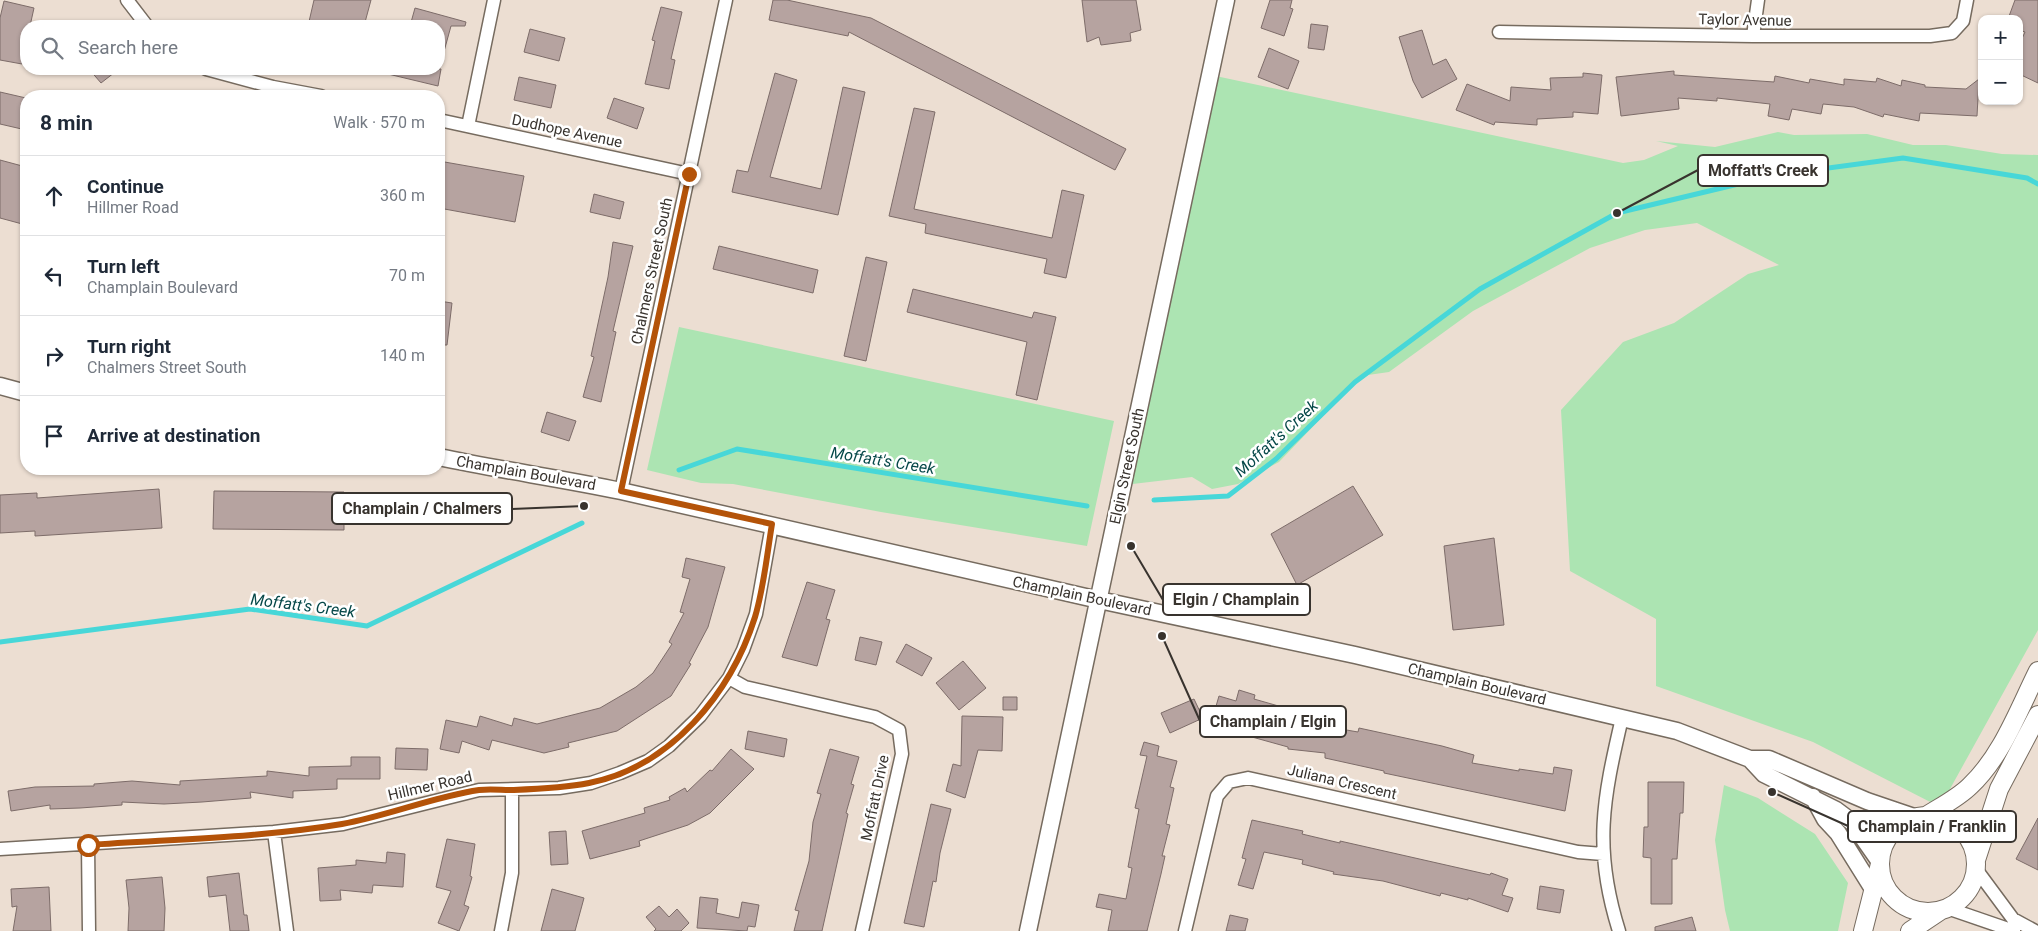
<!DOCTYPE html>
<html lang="en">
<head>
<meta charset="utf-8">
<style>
  body { margin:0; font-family:Roboto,sans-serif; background:#f6f6f7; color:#1f2937 }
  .controls { position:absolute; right:15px; top:15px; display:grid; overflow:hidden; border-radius:10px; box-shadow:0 1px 4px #0004 }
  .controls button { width:45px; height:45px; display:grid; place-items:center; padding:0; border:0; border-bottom:1px solid #e0e1e3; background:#fff; color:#1f2937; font:25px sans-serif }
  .stop { position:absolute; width:15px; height:15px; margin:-11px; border:4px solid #b45309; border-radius:50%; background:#fff }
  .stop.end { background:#b45309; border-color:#fff; box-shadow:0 1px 5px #0008 }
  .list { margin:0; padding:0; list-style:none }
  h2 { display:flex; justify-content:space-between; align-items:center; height:65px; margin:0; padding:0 20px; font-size:21px }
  h2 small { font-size:16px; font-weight:400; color:#747a83 }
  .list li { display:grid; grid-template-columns:32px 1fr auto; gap:15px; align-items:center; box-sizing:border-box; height:80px; padding:0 20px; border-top:1px solid #e0e1e3 }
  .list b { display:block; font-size:19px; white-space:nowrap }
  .list p { margin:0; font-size:16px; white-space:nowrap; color:#747a83 }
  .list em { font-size:16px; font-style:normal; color:#747a83 }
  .icon { flex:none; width:28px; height:28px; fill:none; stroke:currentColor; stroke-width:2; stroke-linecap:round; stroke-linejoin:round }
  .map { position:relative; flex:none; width:2038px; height:931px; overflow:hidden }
  .search { position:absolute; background:#fff; box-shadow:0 1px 4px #0004; left:20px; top:20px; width:425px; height:55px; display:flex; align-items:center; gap:12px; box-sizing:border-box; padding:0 18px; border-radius:20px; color:#747a83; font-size:19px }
  .panel { position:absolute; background:#fff; box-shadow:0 1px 4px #0004; left:20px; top:90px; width:425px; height:385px; border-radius:20px }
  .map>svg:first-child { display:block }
  .green { fill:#ace4b2 }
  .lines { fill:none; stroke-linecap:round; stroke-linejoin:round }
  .stream { stroke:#47d7d8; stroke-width:5 }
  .building { fill:#b6a3a0; stroke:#7d6c69 }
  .minor-casing { stroke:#766b5f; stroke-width:15 }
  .tertiary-casing { stroke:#766b5f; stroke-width:19 }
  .secondary-casing { stroke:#766b5f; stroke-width:20 }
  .minor { stroke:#fff; stroke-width:12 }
  .tertiary { stroke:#fff; stroke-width:16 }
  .secondary { stroke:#fff; stroke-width:18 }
  .route { stroke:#b45309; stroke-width:6 }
  .labels { text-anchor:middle; stroke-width:5; stroke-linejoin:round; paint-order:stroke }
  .street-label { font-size:15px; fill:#38332e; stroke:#fff }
  .water-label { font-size:16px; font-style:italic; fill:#064849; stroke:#fff }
  .leader { fill:none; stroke:#38332e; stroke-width:2 }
  .callout-dot { fill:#38332e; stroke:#fff; stroke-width:2 }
  .callout { fill:#fff; stroke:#38332e; stroke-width:2 }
  .callout-label { font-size:16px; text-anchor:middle; font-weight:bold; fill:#38332e }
</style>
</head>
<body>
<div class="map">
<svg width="2038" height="931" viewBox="0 0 2038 931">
  <rect width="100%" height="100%" fill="#ecded2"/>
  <path class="green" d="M1211,75l412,88 21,-3 34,-14 -22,-5 59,6 63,-15 16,3 73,-1 46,11h33l56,9 36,1v475l-98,177 -127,-65 -157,-56v-67l-86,-48 -9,-161 62,-68 51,-19 74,-49 31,-9 -82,-42 -52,7 -55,18 -117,63 -84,61 -21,3 -19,14 -70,73 -41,22 -26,5 -20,-12 -68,8z
    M679,327l435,94 -27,125 -206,-34 -148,-28 -32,-1 -54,-13z
    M1724,785l34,13 57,36 33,49 -10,48h-108l-5,-21 -10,-70z"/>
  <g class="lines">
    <path class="stream" d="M679,470l58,-21 350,57
      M1154,500l74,-4 48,-37 79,-77 125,-93 137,-76 159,-38 127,-17 124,20 11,6
      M0,642l250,-33 117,17 215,-103"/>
  </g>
  <path class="building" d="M314,0h57l-7,26h-56z
    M773,0h14l84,18 255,131 -11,21 -266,-138 -1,4 -79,-16z
    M1082,0h54l5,30 -11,3 1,8 -30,4 -2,-8 -12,5z
    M1270,0h22l-2,8 3,1 -9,27 -23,-8z
    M2015,0h23v83l-19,-9v-29l6,-13 -6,-2v-11h-11z
    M4,1l30,7 -4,18h-4v18l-4,20 -22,-4v-42z
    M661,7l21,5 -11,47 4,1 -6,29 -24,-5 10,-43 -3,-1z
    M415,8l51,14 -1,4h-14l-8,29h-4v-29h-29z
    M1311,24l17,2 -4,24 -16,-2z
    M530,29l35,9 -6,23 -35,-9z
    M1422,30l11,35 13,-6 11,20 -35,19 -9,-17 -14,-44z
    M1269,48l30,13 -11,28 -30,-12z
    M89,69h30l-18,14z
    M388,69h53l-3,17 -50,-12z
    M1674,71v4l100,7 1,-6 34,7 1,-4 34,6v-6l32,3 1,-4 24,8 1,-6 23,5v2l41,2 13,-10 -2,37 -57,-3 -1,8 -35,-7 -1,3 -29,-10 -31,-3 -2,10 -29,-5 -3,11 -21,-4 2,-12 -53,-6v3l-39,-3 1,11 -58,7 -5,-39z
    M775,73l22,7 -27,97 51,12 22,-102 22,5 -27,123 -106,-23 5,-22 11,2z
    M1583,73l19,2 -4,39 -25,-2v5l-36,2v6l-42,-3 -1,3 -38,-15 11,-26 43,17 1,-14 40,3 -1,-12 33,-1z
    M519,77l37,8 -5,23 -37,-8z
    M0,92l26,6v32l-26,-6z
    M614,98l30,10 -7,21 -30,-11z
    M914,108l21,4 -21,97 138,29 10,-48 22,5 -18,83 -22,-5 3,-14 -122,-26 1,-9 -37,-8z
    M0,160l26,7v58l-26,-7z
    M439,161l85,15 -9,46 -76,-14z
    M594,194l30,8 -4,17 -30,-7z
    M613,242l20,4 -20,85 3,1 -15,70 -18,-5 11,-40 -3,-1 17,-79z
    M719,246l99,24 -5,23 -100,-24z
    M866,257l21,5 -21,99 -22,-5z
    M913,289l119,29 2,-6 22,5 -19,83 -21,-5 11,-53 -120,-30z
    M439,301l13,2 -5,42h-8z
    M547,412l29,9 -7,20 -28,-9z
    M1353,486l30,49 -86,50 -26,-51z
    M159,489l3,39 -127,8v-5l-35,2v-38l37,-2v5z
    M214,491l130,1v38l-131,-1z
    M1494,538l10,87 -51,5 -9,-84z
    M686,558l39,9 -17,60 -19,36 2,1 -20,32 -54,35 -49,12 1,4 -25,6 -52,-13 -3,10 -27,-9 -3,12 -19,-4 6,-29 31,7 3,-11 32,10 2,-8 23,6 63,-16 36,-21 17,-14 19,-29 -3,-2 15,-29 -4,-1 10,-33 -8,-2z
    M807,582l28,8 -9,29 4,1 -13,46 -35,-9z
    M860,637l22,5 -6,23 -21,-5z
    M906,644l26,14 -10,18 -26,-14z
    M963,661l23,27 -27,22 -23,-27z
    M1239,690l16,5 -1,4 35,10 -1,4 25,3 -1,8 46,8 1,-4 83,18 32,9 -2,8 47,8v-2l34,5 1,-7 18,3 -7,41 -181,-38v-2l-59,-13v-5l-37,-4v-2l-36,-10 -18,-7 3,-11 -23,-6 5,-17 17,5z
    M1003,697h14v13h-14z
    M1194,699l9,19 -33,15 -9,-20z
    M962,716l41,1 -1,34 -24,-1 -13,48 -19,-7 7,-27 8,2z
    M748,731l39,8 -3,18 -39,-8z
    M1144,742l15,4 -2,10 20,5 -7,26 4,1 -8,36 4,1 -8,31h3l-4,18 -14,57h-39l4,-21 -16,-3 3,-13 27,5 6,-31 -4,-1 11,-58 -4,-1 12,-52 -7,-1z
    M396,748l32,1 -1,21 -32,-1z
    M731,749l23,20 -44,44 -22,12 -49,16 1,5 -50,13 -8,-28 63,-18 -1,-5 26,-8 -1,-3 16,-9 2,4 23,-22 2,1z
    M830,749l29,8 -8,27 3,1 -8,28 2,1 -26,117h-28l5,-20 -4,-1 14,-49 4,-39 8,-28 -4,-1z
    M351,757h29v22h-43v10l-44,2v7l-43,-6 1,6 -49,4 -38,2 -42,-2v3l-42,3 -30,1v-4l-39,6 -3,-20 27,-4 59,-1v-2l38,-3 48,4v-4l87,-5v-5l42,5v-9l42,-1z
    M1648,782h36l-1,31h-3l-3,46h-5v45h-21v-46l-8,-1 1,-30h4z
    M931,804l20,5 -11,44 -4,29 -3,-1 -9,46 -20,-4z
    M2038,818v52l-22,-11z
    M1252,820l51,11 -1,3 38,9v-2l150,34 1,-2 17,6 -6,16 11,3 -5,14 -40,-14v2l-27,-7 -1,3 -57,-15 -50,-7 1,-2 -32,-8 1,-4 -39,-8 -11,37 -15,-4 8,-26 -4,-1z
    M566,831l2,33 -17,1 -2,-33z
    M447,839l28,5 -5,32 2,1 -8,28 5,2 -10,24 -21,-8 13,-32 -15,-4z
    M387,852l18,2 -2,33 -30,-2 -1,8 -32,-3 1,10 -21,1 -2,-33 38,-3v-5l30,3z
    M239,873l5,42h3l2,16h-19l-4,-36 -17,2 -2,-20z
    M162,877l3,31 -1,23h-36l1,-23 -3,-28z
    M1540,886l24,4 -4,23 -23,-4z
    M49,887l2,44h-38l4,-25 -5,1 -1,-18z
    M552,889l32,9 -9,33h-34z
    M700,897l18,2 -2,14 23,5 3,-16 17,3 -4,22 -7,-1 -1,5 -50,-3z
    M659,906l10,11 8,-8 12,14 -8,8h-27l2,-2 -10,-12z
    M1230,915l18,4 -3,12h-19z
    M1692,917l4,14h-41v-4z"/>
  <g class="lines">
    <g class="minor-casing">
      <path id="minor" d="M127,0l20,26
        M1499,32l254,4h177l22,-3 11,-12 4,-21
        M1753,36l5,-36
        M206,69l67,18 48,9
        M439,120l250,54
        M468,126l26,-126
        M621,491l105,-491
        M729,678l16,9 130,30 24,13 3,24 -40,177
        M274,832l13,99
        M88,845l1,86
        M0,849l274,-17 69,-8 136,-34 80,-2 32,-5 29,-10 28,-12 21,-15 31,-30 29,-38 14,-28 13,-36 16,-89
        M1976,869l37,50 22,12
        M1947,908l67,23
        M501,931l11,-58v-83
        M1185,931l32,-135 12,-14 19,-4 330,74 25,2
        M1619,931c-26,-82 -16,-132 3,-213"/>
    </g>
    <g class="tertiary-casing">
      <path id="tertiary" d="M0,386l26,7
        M439,457c60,13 121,21 182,34l478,109 256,55 322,76 73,28 14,15 72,36 16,12 28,40
        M1750,759h19l98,42 50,17
        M1813,797l12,22 13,14 35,56
        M1028,931l198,-931"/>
    </g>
    <g class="secondary-casing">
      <path id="secondary" d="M1926,816c14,-9 32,-18 44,-30 32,-30 49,-77 68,-115
        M1880 864a48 48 0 1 1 96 0a48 48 0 1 1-96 0Z
        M1976,860l23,-71 39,-74
        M1863,931l17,-67
        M1910,931l30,-20"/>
    </g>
    <use href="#minor" class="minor"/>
    <use href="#tertiary" class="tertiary"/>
    <use href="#secondary" class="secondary"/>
  </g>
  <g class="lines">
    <path class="route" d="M88,845c84,-6 171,-7 254,-21 46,-8 90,-27 137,-34 10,-1 22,0 34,0 25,-1 51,-2 76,-7 82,-16 142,-90 166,-166 9,-30 12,-63 17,-93l-151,-33 68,-317"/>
  </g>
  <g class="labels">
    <g class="street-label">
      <text transform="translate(1745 20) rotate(1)" y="5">Taylor Avenue</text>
      <text transform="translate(567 131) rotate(12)" y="5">Dudhope Avenue</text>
      <text transform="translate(652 271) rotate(-78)" y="5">Chalmers Street South</text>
      <text transform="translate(1127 466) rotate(-78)" y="5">Elgin Street South</text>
      <text transform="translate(526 473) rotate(10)" y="5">Champlain Boulevard</text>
      <text transform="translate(1082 596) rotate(12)" y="5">Champlain Boulevard</text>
      <text transform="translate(1477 684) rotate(13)" y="5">Champlain Boulevard</text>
      <text transform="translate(1342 782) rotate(13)" y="5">Juliana Crescent</text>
      <text transform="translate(430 786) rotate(-13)" y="5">Hillmer Road</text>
      <text transform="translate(875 798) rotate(-78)" y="5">Moffatt Drive</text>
    </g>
    <g class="water-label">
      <text transform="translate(1276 438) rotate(-42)" y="6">Moffatt's Creek</text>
      <text transform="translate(883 460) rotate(9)" y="6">Moffatt's Creek</text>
      <text transform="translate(303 605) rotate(7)" y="6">Moffatt's Creek</text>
    </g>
  </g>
  <path class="leader" d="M1617 213L1698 170M584 506L512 509M1131 546L1163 600M1162 636L1200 721M1772 792L1848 826"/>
  <g class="callout-dot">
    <circle cx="1617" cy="213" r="5"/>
    <circle cx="584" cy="506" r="5"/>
    <circle cx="1131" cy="546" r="5"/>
    <circle cx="1162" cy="636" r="5"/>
    <circle cx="1772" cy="792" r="5"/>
  </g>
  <g class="callout">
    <rect x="1698" y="155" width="130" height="31" rx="5"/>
    <rect x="332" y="493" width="180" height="31" rx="5"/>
    <rect x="1163" y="584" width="147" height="31" rx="5"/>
    <rect x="1200" y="706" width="146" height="31" rx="5"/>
    <rect x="1848" y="811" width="168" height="31" rx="5"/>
  </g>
  <g class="callout-label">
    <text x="1763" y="176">Moffatt's Creek</text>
    <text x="422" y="514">Champlain / Chalmers</text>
    <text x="1236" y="605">Elgin / Champlain</text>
    <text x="1273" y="727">Champlain / Elgin</text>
    <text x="1932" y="832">Champlain / Franklin</text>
  </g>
</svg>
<div class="controls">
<button>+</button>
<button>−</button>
</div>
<div class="stop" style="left:88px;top:845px"></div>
<div class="stop end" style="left:689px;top:174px"></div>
<div class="search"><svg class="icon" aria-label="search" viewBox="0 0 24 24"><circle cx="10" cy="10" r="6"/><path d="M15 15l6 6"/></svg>Search here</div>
<section class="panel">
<h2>8 min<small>Walk · 570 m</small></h2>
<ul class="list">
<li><svg class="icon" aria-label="ahead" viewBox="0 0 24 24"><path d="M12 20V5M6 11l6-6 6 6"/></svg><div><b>Continue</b><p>Hillmer Road</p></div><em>360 m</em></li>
<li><svg class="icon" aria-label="left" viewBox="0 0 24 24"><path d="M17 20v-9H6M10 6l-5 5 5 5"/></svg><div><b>Turn left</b><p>Champlain Boulevard</p></div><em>70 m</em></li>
<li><svg class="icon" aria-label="right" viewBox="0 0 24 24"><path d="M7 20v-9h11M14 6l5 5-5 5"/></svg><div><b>Turn right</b><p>Chalmers Street South</p></div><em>140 m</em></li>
<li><svg class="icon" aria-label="arrive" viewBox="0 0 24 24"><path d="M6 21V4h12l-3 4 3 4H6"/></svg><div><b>Arrive at destination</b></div></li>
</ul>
</section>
</div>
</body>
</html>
